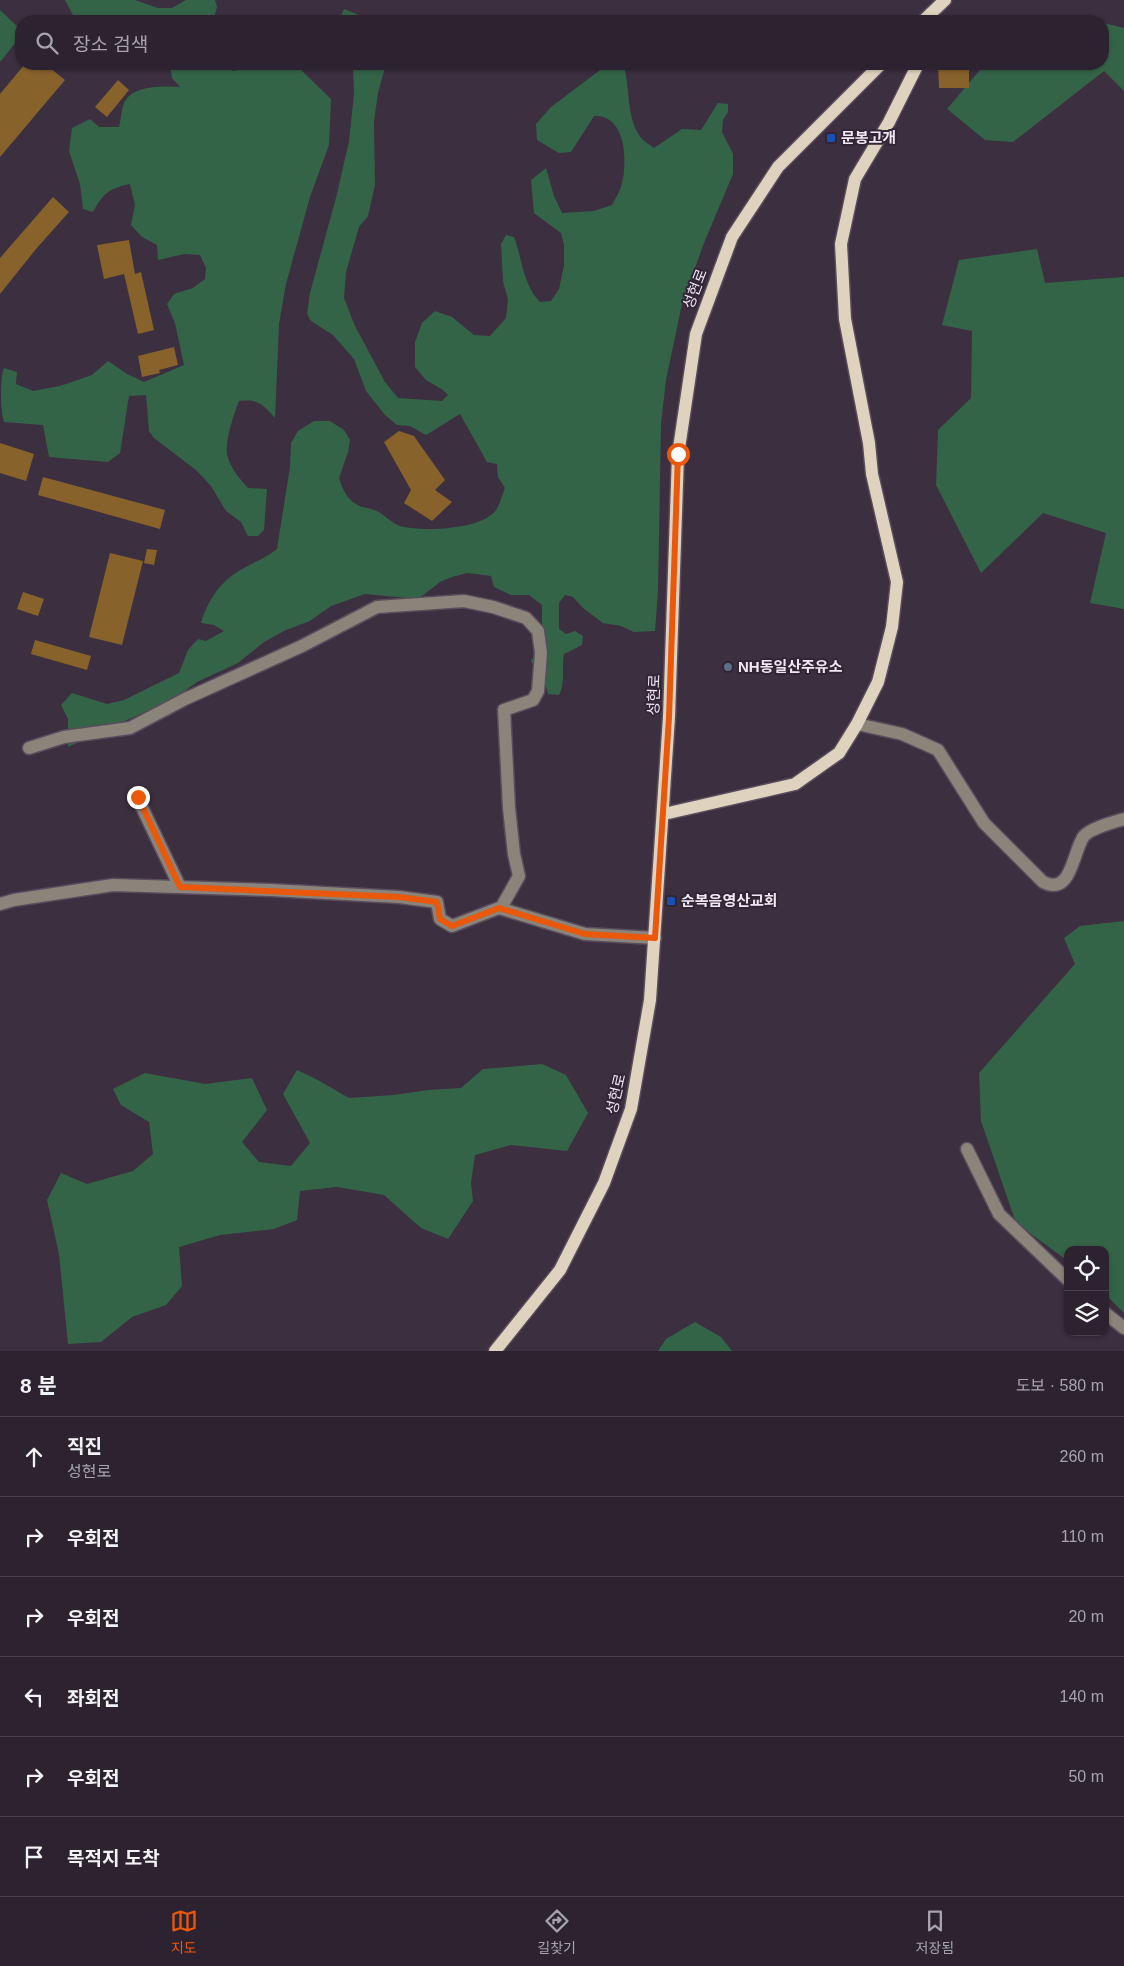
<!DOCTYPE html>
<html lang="ko">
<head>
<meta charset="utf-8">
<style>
  body { margin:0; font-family:Helvetica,"Noto Sans KR",sans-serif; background:#392f3c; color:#f1f3f6 }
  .controls { position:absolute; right:15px; bottom:15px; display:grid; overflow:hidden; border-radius:10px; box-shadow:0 1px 4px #0004 }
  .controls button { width:45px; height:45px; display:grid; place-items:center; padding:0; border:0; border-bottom:1px solid #48404c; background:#2d2330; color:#f1f3f6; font:25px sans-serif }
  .stop { position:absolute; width:15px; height:15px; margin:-11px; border:4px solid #ea580c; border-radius:50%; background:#fff }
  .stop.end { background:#ea580c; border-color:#fff; box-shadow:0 1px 5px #0008 }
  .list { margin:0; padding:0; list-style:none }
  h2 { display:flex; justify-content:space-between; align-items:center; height:65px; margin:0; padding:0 20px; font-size:21px }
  h2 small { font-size:16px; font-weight:400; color:#a7a4ab }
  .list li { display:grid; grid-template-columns:32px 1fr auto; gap:15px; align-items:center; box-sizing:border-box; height:80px; padding:0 20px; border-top:1px solid #48404c }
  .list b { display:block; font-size:19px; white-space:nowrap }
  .list p { margin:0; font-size:16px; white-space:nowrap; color:#a7a4ab }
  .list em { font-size:16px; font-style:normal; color:#a7a4ab }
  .icon { flex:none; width:28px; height:28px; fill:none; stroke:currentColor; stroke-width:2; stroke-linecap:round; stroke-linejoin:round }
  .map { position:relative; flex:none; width:1124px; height:1351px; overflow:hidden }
  .search { position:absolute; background:#2d2330; box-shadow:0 1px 4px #0004; left:15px; right:15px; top:15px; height:55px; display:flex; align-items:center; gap:12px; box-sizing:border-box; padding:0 18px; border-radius:20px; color:#a7a4ab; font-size:19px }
  .sheet { height:545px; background:#2d2330 }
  nav { display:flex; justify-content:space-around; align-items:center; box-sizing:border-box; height:70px; border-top:1px solid #48404c; background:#2d2330; font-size:14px; color:#a7a4ab }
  nav a { display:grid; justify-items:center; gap:2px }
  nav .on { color:#ea580c }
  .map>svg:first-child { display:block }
  .green { fill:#346448 }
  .building { fill:#87622b }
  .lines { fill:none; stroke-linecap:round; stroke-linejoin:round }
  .minor-casing { stroke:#594c5c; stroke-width:15 }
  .major-casing { stroke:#594c5c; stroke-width:15 }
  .minor { stroke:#8a847a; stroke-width:12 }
  .major { stroke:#dfd3bf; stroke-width:12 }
  .route { stroke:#ea580c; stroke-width:6 }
  .transit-dot { fill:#1a4fb4; stroke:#322536; stroke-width:2 }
  .service-dot { fill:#5c6f8a; stroke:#322536; stroke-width:2 }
  .labels { text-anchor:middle; stroke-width:4; stroke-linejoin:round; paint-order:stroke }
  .poi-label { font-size:15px; font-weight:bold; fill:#efe7f2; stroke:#322536; text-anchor:start }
  .street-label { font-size:15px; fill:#efe7f2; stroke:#322536 }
</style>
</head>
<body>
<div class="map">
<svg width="1124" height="1351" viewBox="0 0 1124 1351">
  <rect width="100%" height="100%" fill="#3c2f40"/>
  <path class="green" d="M65,0h70l23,8h14l14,-8h29l2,7 -3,11 -11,3h-121l-9,-6z
    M344,9l30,12h-33l-1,-3z
    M0,10l21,20v6l-21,26z
    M1103,23l21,5v63l-20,-20 -91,71 -28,-2 -38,-31 38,-45h118z
    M170,64h41l23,7 24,-7h37l36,35 -2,46 -19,52 -24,87 -7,40 -4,94c-12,-14 -17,-19 -36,-17 -5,13 -16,44 -11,57 4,12 12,21 20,30l19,1 -3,41 -6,6h-10l-7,-14 -15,-11 -15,-25 -15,-16 -42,-32 -5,-7 -3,-36 -17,1 -9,57 -12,9 -59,-5 -6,-32 -39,-3c-4,-12 -4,-44 0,-54l13,4 -1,12 17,7 27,-5 32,-11 16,-14 19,13 17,8 40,-17 -9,-42 -8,-19 7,-10 19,-6 12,-9 1,-11 -6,-13 -16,-1 -26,6 -1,-15 -15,-8 -11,-12 4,-20 -5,-21c-20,4 -27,9 -37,28l-10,-3 -3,-25 -11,-33 3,-23 18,-9 9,8h20c2,-7 2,-16 5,-24 8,-18 40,-17 56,-16l-8,-9z
    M353,64h33l-8,29 -4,28 1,64 -7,31 -9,11 -13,45 -2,26 11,28 30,56 13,16 44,3 6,-6 -5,-5 -17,-10 -11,-13v-25l7,-19 13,-12 17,6 22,18 16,1 16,-18 2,-18 -5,-19 -2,-37 5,-9 8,2c8,21 9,48 26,65l11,-1 8,-12 5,-24v-20l-3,-12 -27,-20 -3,-33 15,-12 8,28 8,17 32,-2 18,-6c3,-6 7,-12 9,-18 7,-23 6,-73 -27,-71l-23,36 -12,1 -22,-13 -1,-16 15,-17 53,-40 9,-3h10c8,23 2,54 19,75 3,3 8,6 12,9l28,-19 19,1 17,-27 10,1v8l-5,8 -1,12 11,22v20l-29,69 -22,61 -16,76 -5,44 -3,167 -3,40 -21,1 -13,-6 -18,-3 -20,-15 -10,-11 -8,-2 -6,8v26l7,5 9,-3 8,5 -1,9 -18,9c-3,15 2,27 -5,41l-11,-1 -5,-21 -7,-4 -5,-8 8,-14 3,-19v-23l-13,-10h-18l-17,-8 -3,-11 -24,-3 -15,4 -12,5 -22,17 -53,-5 -34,12 -21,15 -24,9 -22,12 -26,21 -41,19 -22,16 -107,49v-28l-7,-14 11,-12 35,11 17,-4 55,-27 9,-23 10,-11 8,2 18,-10 -10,-6 -13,-2c7,-25 22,-45 45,-56 11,-6 21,-10 31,-18l13,-82 1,-24 7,-12 16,-10h16l14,9 6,10 -2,12 -9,26c4,13 9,24 23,29 5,1 10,2 15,4 7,4 15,12 23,15 22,6 82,4 96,-16 4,-6 6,-15 9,-22l-7,-11 -1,-13 -10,-2 -27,-48 -34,21 -16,-9 -13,-1 -12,-10 -19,-24 -12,-32 -21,-24 -22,-14 -4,-7 3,-21 27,-99 12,-53 5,-47z
    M1037,249l8,34 79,-6v332l-34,-6 16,-70 -63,-20 -62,60 -45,-88 2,-55 33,-32 1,-67 -30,-6 17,-65z
    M1123,921l1,1v391l-19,-19v-44h-37v11l-52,-38 -35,-102 -2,-48 96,-109 -11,-26 16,-12z
    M542,1064l24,11 22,38 -21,38 -56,-6 -36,10 -4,28 2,18 -25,38 -27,-11 -37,-33 -47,-8 -37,4 -3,29 -23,9 -54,6 -41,12 3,39 -16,19 -34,12 -31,25 -33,2 -9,-90 -12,-54 14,-27 26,11 46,-13 20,-17 -4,-32 -28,-17 -8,-16 32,-16 60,11 47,-6 15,32 -25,32 17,20 32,4 19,-23 -27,-49 14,-24 19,9 33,19 44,-3 36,-5 32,-2 22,-19z
    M695,1322l26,15 11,14h-74l8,-12z"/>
  <path class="building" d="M25,64h20l20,16 -65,77v-63z
    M938,64h31v24h-30z
    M118,80l11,10 -22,27 -12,-10z
    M53,197l16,15 -33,37 -36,45v-36z
    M129,240l6,34 6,-2 13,58 -16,4 -14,-60 -20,5 -7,-34z
    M174,347l4,18 -19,5 1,3 -18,4 -4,-21z
    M399,431l15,5 31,44 -10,10 17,12 -20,19 -28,-18 7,-13 -27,-48z
    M0,443l34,11 -8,27 -26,-8z
    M43,477l122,33 -5,19 -122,-34z
    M147,549l10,1 -3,15 -10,-2z
    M110,553l33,8 -21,84 -33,-8z
    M23,592l21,7 -6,17 -21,-7z
    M35,640l56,16 -4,14 -56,-16z"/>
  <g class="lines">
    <g class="minor-casing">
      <path id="minor" d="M857,724l45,10 36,16 46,73 59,59c29,15 30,-32 41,-46 7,-8 30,-14 40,-17
        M29,748l35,-11 66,-9 55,-29 117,-53 75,-39 87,-6 29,6 33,11 12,13 3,22 -3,38 -5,9 -29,10 5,98 5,46 5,22 -18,32
        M137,797l43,90
        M0,904l14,-4 99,-15 158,5 128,7 38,5 3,17 12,7 47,-18 86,26 70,4
        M967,1149l32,65 69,66
        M1105,1313l19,15"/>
    </g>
    <g class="major-casing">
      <path id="major" d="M923,21l22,-21
        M664,814l131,-30 44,-31 18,-29 21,-42 14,-55 5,-45 -25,-108 -3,-31 -24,-124 -4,-75 14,-65 34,-57 29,-58
        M495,1351l65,-81 44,-87 27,-74 19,-109 19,-283 9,-262 18,-121 36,-97 46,-70 103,-103"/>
    </g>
    <use href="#minor" class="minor"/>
    <use href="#major" class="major"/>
  </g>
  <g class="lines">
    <path class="route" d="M138,797l42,90 219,10 38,5 3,17 12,7 47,-18 86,26 70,4 14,-221 9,-263"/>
  </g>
  <g class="transit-dot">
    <rect x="826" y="133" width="10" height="10" rx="2.5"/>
    <rect x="666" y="896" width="10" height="10" rx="2.5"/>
  </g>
  <circle class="service-dot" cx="728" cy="667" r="5"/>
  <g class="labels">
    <g class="poi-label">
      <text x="841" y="143">문봉고개</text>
      <text x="738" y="672">NH동일산주유소</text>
      <text x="681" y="906">순복음영산교회</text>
    </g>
    <g class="street-label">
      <text transform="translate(695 289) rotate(-69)" y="5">성현로</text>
      <text transform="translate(654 695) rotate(-88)" y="5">성현로</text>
      <text transform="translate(616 1094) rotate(-77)" y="5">성현로</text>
    </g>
  </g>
</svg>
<div class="controls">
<button><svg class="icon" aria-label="locate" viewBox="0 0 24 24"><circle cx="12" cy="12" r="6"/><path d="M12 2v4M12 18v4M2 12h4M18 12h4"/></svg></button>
<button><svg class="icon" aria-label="layers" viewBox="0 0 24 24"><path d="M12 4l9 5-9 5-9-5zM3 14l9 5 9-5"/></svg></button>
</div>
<div class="stop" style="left:678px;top:454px"></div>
<div class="stop end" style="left:138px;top:797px"></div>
<div class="search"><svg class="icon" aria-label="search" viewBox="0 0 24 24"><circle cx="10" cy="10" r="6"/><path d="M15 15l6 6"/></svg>장소 검색</div>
</div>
<section class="sheet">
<h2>8 분<small>도보 · 580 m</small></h2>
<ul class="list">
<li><svg class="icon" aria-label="ahead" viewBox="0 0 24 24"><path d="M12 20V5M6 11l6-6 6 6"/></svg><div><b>직진</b><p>성현로</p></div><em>260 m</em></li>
<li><svg class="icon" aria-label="right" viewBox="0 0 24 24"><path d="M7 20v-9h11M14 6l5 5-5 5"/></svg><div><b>우회전</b></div><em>110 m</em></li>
<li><svg class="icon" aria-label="right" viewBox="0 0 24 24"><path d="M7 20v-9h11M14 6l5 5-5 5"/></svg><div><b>우회전</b></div><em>20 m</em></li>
<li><svg class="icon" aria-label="left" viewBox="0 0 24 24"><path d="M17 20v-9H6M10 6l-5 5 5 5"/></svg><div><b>좌회전</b></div><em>140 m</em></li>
<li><svg class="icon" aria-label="right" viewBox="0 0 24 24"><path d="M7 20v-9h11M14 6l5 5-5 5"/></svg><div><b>우회전</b></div><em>50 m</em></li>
<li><svg class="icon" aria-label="arrive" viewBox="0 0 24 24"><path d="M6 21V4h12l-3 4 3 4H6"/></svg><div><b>목적지 도착</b></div></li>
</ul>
</section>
<nav>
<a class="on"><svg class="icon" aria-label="map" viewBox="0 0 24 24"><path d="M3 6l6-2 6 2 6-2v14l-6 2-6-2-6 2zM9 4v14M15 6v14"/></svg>지도</a>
<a><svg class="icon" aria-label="directions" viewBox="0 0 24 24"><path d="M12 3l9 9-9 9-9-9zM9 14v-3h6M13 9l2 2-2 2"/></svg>길찾기</a>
<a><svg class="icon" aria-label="saved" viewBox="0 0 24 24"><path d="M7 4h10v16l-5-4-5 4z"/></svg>저장됨</a>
</nav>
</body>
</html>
